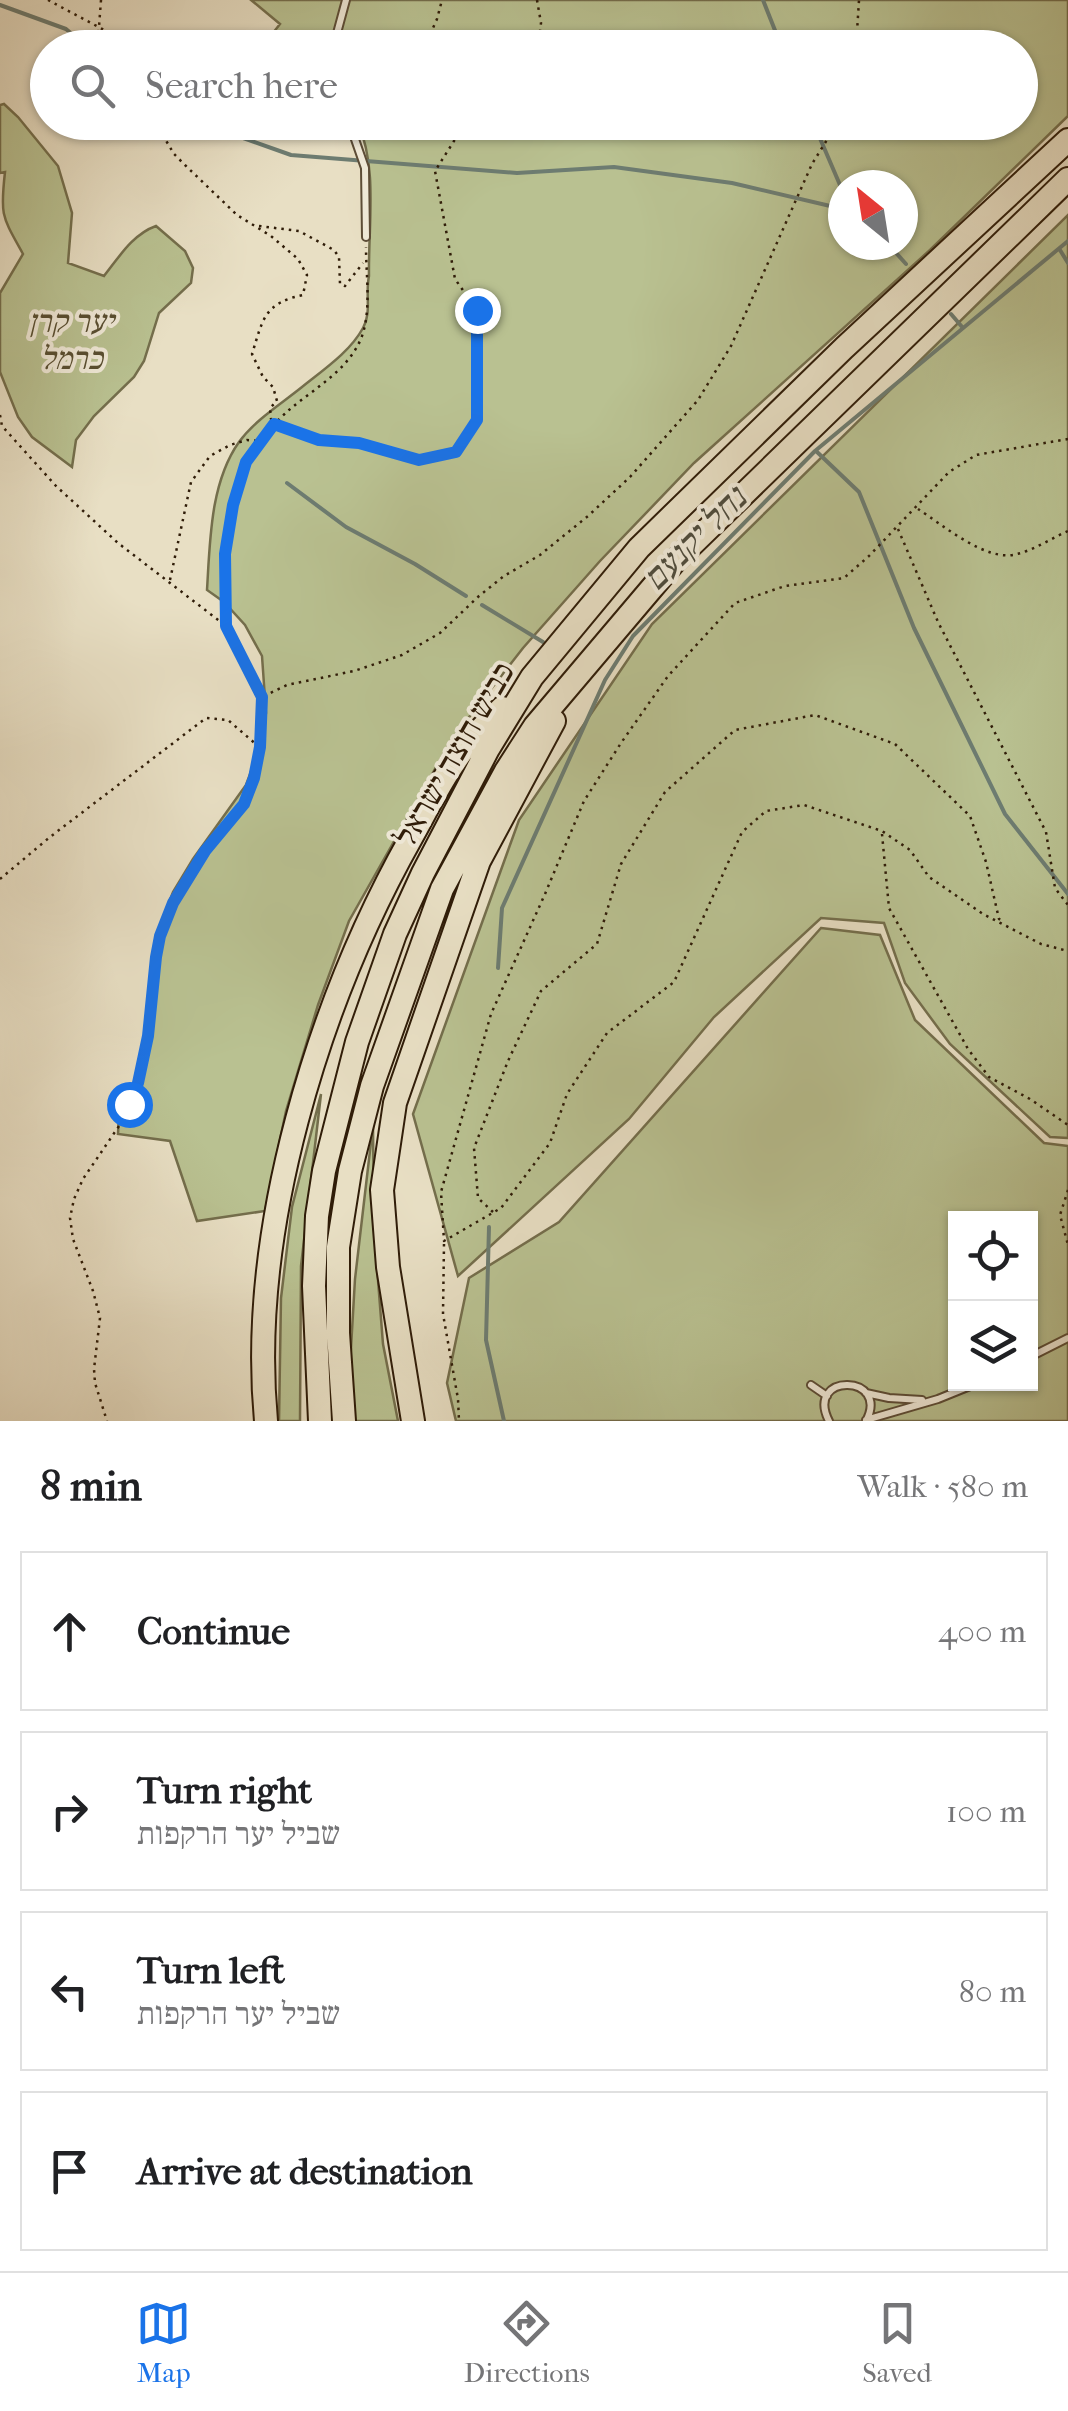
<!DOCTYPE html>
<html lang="en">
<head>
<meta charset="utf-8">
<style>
  body { margin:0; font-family:"IM FELL French Canon","Frank Ruhl Libre",serif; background:#f6f6f6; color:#202124 }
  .controls { position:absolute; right:30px; bottom:30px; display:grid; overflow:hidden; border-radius:0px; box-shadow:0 2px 8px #0004 }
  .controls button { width:90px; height:90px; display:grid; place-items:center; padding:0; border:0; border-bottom:2px solid #e0e0e0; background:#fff; color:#202124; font:50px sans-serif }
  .compass { position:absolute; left:828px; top:170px; width:90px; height:90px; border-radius:50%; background:#fff; box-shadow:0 2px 8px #0004; rotate:330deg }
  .stop { position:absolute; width:30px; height:30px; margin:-22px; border:8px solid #1a73e8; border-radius:50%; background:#fff }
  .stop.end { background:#1a73e8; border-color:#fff; box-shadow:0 2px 10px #0008 }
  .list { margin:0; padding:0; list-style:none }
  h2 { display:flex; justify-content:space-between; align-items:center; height:130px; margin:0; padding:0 40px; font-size:42px }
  h2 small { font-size:32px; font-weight:400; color:#757577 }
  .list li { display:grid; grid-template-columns:65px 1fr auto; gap:30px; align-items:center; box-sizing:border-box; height:160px; margin:0 20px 20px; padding:0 20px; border:2px solid #e0e0e0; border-radius:0px }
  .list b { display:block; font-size:38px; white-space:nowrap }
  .list p { margin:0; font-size:32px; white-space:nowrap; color:#757577 }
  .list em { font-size:32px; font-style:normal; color:#757577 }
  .icon { flex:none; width:55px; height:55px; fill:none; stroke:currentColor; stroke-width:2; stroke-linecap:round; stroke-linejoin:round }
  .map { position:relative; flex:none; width:1068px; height:1421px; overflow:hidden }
  .search { position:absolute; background:#fff; box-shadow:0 2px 8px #0004; left:30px; right:30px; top:30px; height:110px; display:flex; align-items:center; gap:25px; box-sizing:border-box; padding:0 35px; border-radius:55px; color:#757577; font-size:38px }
  .sheet { height:850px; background:#fff }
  nav { display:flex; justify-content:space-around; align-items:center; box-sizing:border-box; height:140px; border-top:2px solid #e0e0e0; background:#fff; font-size:28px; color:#757577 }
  nav a { display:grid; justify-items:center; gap:5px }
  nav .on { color:#1a73e8 }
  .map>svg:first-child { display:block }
  .green { fill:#b9c191; stroke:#746e4c; stroke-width:2.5; fill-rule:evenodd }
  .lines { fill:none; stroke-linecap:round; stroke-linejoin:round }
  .stream { stroke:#6d7c71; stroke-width:4 }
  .lane-casing { stroke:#5d4d37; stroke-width:10 }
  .highway-casing { stroke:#2f1c08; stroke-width:26 }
  .path { stroke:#2f1c08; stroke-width:2.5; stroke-dasharray:2.5 5; stroke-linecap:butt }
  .lane { stroke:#f0ead9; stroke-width:6 }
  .highway { stroke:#e8dfc4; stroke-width:22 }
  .route { stroke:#1a73e8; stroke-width:12 }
  .labels { text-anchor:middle; stroke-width:8; stroke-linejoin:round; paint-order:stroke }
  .park-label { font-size:32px; font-style:italic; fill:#584e31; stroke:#f0ead9 }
  .street-label { font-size:32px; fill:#2f1c08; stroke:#f0ead9 }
  .water-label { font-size:35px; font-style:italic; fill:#4e4c3d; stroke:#f0ead9 }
</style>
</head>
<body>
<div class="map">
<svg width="1068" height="1421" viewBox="0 0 1068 1421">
  <rect width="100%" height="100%" fill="#e8dfc4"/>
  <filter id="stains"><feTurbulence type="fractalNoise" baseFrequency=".002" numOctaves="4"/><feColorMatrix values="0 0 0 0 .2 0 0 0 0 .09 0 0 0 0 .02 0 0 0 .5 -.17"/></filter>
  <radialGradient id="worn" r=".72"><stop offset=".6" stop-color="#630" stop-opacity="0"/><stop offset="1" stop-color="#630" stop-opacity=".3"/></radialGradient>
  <path class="green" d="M251,0h817v116l-138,134 -236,213 -94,98 -77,87 -71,91 -103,182 -31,84 -32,106 -21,100 -68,10 -27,-80 -52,-7 1,-21 21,-42 11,-46 9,-99 13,-34 20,-33 53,-74 14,-38 6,-34 -4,-57 -17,-31 -21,-23 -17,-12c3,-48 3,-107 32,-148 16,-22 42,-38 63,-55 21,-17 48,-35 61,-59 9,-16 2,-34 6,-52 -1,-50 9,-107 -11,-153l662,-1v-74l-758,-1 18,-23zM843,185h60v60h-60z
    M4,104l14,13 40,49 14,47 -4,50 36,13c15,-19 29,-42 52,-50l29,25 8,17 -2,15 -32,30 -15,48 -10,16 -40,39 -18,24 -4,27 -40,-30 -14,-20 -18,-45v-79l23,-39c-21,-38 -23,-38 -18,-82l-5,1v-68z
    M1068,215v923l-18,-1 -100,-93 -45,-61 -21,-60 -63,-5 -107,99 -85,102 -171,157 -45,-162 106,-294 133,-196z
    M821,928l59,7 35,85 129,123 24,3v275h-612l-9,-38 22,-105 90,-56zM956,1218h74v166h-74z
    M321,1094l-20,172 -1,155h-21l2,-123 11,-91z
    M373,1125l1,104 9,115 15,77h-44l-4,-56 5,-86z"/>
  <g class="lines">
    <path class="stream" d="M763,0l19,48
      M0,5l66,24 22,19
      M198,122l93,33 226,18 97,-6 118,16 111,26
      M813,122l30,70
      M889,245l17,19
      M1060,250l8,13
      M951,314l12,14
      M816,451l43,41 55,136 91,186 63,80
      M287,483l59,44 69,37 51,32
      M482,605l61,37
      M498,968l4,-60 103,-228 28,-44 182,-185 253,-210
      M489,1227l-3,113 18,81"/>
    <g class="lane-casing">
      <path id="lane" d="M333,48l13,-48
        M349,122l16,46 1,69
        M1030,1357l38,-19
        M811,1385l16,11
        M866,1393l23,5 33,2
        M866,1420l72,-21 37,-15
        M829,1421c-25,-49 62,-47 37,0"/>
    </g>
    <g class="highway-casing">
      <path id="highway" d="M266,1421c-18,-190 52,-418 145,-583 18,-32 35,-68 59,-97 10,-12 21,-22 32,-33
        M320,1421l-6,-135 3,-70 7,-45 33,-129 38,-108 28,-61 65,-124 44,-72 107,-129 205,-200 224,-208
        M344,1421l-6,-88v-86l12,-76 22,-85 70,-197 64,-118 29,-45 139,-164 394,-383
        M413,1421l-25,-154 -6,-77 13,-87 84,-242 75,-140"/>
    </g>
    <path class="path" d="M48,0l58,31 45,17
      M101,0l-3,40 5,8
      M537,0l4,23 -3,25
      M424,48l13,-29 5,-19
      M856,48l3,-48
      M155,122l19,32 12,12 51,49 34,21 27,23 9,16 -4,20c-39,8 -40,24 -51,59l11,23 10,10 4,14 -7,7 1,11 4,5 44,16 40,3 60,17 37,-8 21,-32v-110l-22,-31 -20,-108 31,-49
      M364,139l17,-17
      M259,226l40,5 35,19 5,7 1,27 5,2 18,-23
      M0,415l2,11 54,60 62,57 108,83 36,71 -2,50 -6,30 -11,27 -38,47 -32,52 -13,33 -5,21 -7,79 -9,47 -20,43 -36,53 -9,20 -4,19 3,21 20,52 7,27 -6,51 1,14 12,38
      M1068,439l-92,16 -27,17 -80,84 -25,22 -59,8 -50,17 -67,73 -47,67 -37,58 -39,93 -54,120 -50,178 3,49 57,-33 49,-65 17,-49 40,-61 67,-51 68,-150 24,-21 38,-6 78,26 28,19 19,27 54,37 58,30 27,7
      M918,509c25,16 69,54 99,45 17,-4 35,-16 51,-23
      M898,529l40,93 108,210 9,56 13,17
      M170,580l21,-98 19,-26 20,-11 17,-5 14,1
      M226,625c-1,-53 -3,-111 20,-161 8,-19 27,-40 43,-54 27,-23 63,-42 74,-77 8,-27 3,-58 3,-86
      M264,696l23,-11 67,-14 48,-16 38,-22 39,-37 25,-20 36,-21 48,-39 42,-39 68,-77 33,-54 81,-182 26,-42
      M882,834l7,74 79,141 21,28 41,22 38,26
      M0,879l50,-42 156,-119 22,2 30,26
      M1068,1190l-8,25 8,30
      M493,1212l-15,-14 -4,-50 34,-87 33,-70 56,-47 24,-80 44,-72 70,-62 80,-15 80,29 75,72 16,46 13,57 3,1
      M444,1244l-1,70 15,85 1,22"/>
    <use href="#lane" class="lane"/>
    <use href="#highway" class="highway"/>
  </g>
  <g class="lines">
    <path class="route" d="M129,1104l9,-21 10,-47 8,-79 4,-21 13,-33 32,-52 39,-47 10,-26 6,-31 2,-50 -36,-71 -1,-72 8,-49 13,-43 28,-38 45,16 40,3 60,17 37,-8 21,-32v-110"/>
  </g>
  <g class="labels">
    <g class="park-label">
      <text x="71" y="332">יער קרן<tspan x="71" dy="37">כרמל</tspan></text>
    </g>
    <g class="street-label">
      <text transform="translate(454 754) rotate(-60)" y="11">כביש חוצה ישראל</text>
    </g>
    <g class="water-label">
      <text transform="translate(694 538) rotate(-45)" y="12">נחל יקנעם</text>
    </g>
  </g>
  <rect width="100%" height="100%" filter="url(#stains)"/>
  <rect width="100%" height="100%" fill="url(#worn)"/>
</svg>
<div class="controls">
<button><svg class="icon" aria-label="locate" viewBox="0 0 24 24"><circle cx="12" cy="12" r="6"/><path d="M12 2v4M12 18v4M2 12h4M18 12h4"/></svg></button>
<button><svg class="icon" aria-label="layers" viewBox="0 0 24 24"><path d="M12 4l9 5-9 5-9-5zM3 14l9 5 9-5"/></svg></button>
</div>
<svg class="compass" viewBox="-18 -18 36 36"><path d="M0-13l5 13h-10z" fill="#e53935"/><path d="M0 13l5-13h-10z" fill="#757577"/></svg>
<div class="stop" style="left:129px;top:1104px"></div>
<div class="stop end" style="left:477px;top:310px"></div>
<div class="search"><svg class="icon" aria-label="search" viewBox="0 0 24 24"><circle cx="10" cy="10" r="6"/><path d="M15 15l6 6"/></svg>Search here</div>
</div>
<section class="sheet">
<h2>8 min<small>Walk · 580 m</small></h2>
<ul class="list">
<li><svg class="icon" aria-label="ahead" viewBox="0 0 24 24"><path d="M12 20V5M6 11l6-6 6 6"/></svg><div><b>Continue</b></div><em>400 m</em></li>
<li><svg class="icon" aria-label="right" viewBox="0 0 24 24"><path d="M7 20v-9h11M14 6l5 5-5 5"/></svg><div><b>Turn right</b><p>שביל יער הרקפות</p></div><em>100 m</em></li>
<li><svg class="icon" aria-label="left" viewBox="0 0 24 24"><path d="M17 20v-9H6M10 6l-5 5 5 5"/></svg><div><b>Turn left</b><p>שביל יער הרקפות</p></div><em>80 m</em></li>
<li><svg class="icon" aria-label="arrive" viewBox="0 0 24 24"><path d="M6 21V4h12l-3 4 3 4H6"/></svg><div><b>Arrive at destination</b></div></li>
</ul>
</section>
<nav>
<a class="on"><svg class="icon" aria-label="map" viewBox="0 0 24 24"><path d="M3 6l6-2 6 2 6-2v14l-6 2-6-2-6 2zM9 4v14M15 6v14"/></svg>Map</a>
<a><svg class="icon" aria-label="directions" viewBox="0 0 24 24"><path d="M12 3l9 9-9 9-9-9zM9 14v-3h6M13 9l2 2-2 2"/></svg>Directions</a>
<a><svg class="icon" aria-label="saved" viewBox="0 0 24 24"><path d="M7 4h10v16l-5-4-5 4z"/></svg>Saved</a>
</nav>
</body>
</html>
